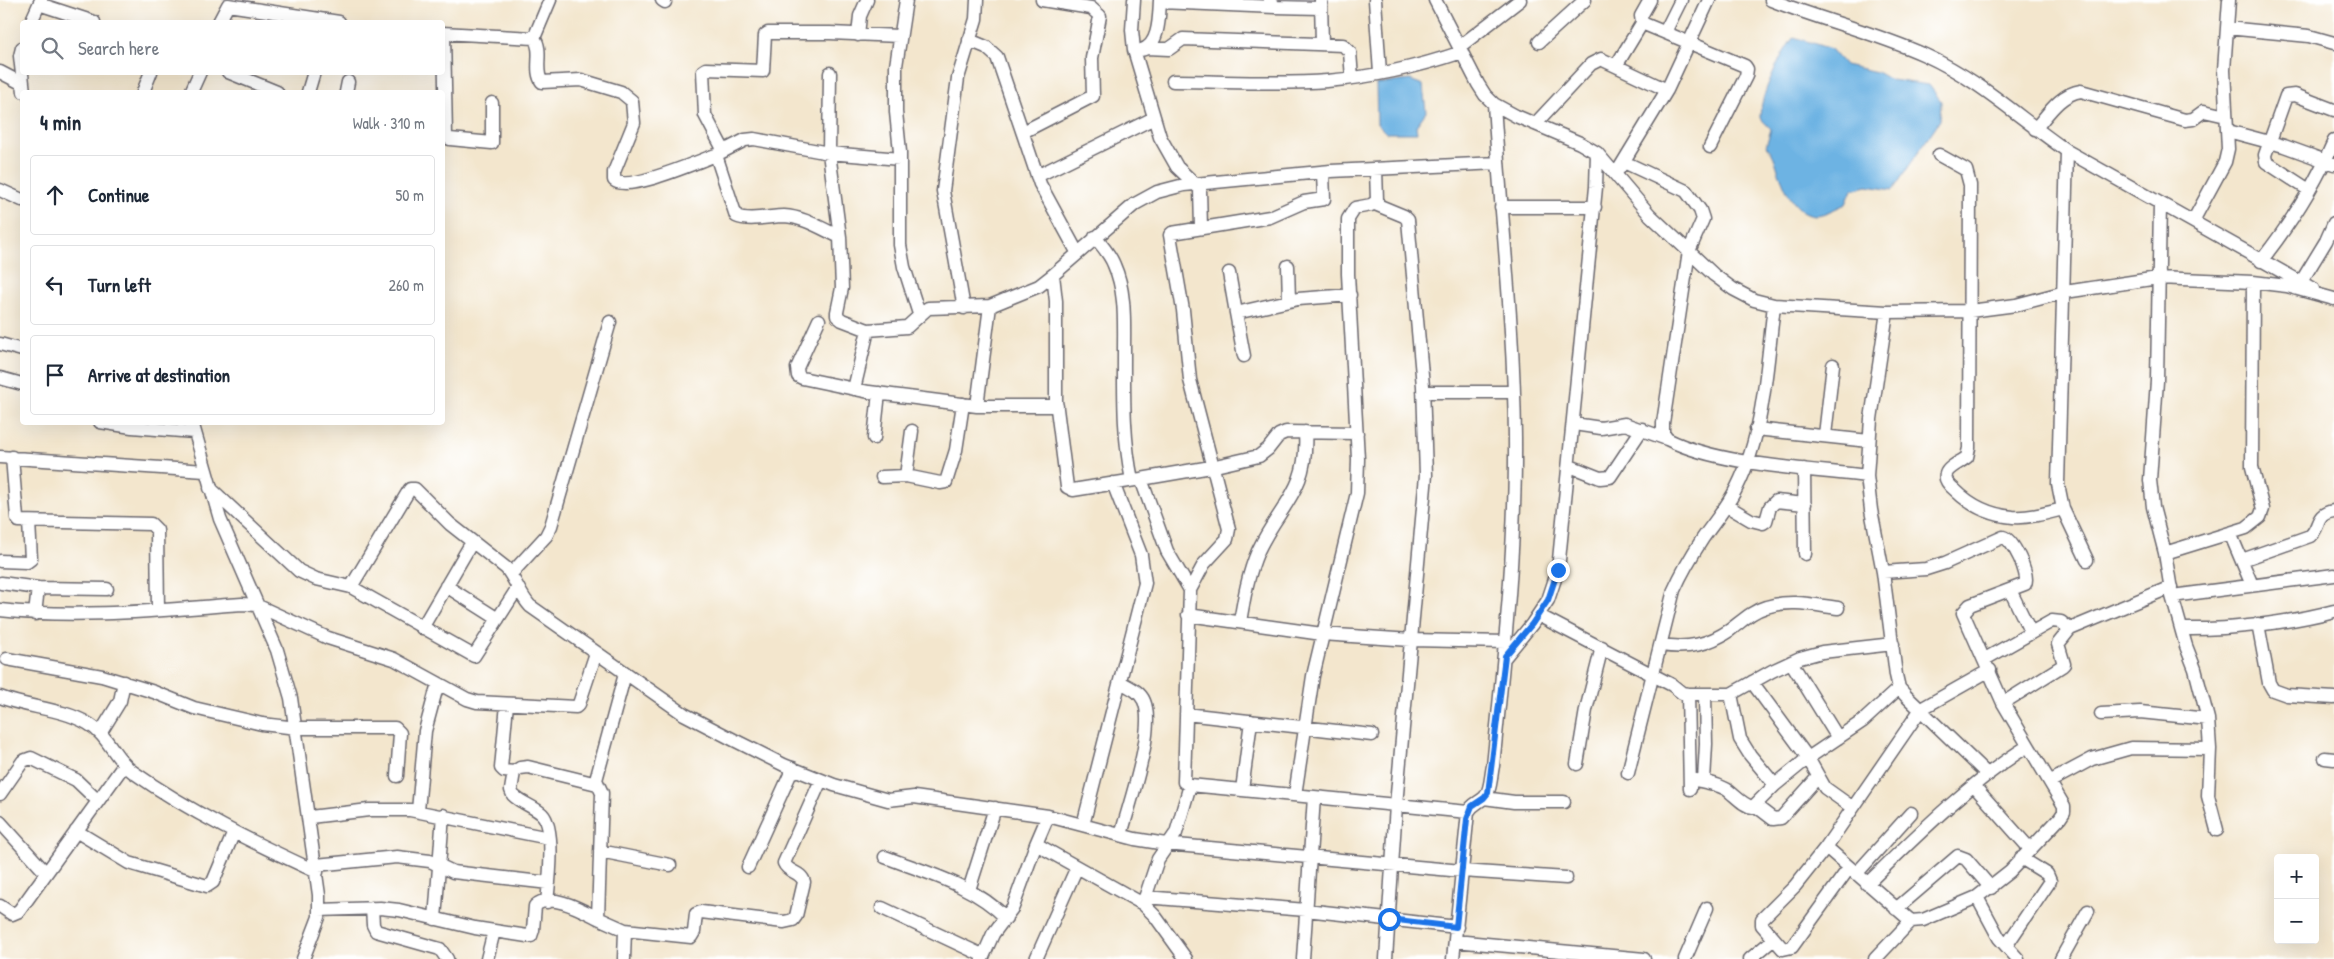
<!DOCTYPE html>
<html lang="en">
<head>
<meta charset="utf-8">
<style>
  body { margin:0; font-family:"Patrick Hand",sans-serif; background:#f2f2f3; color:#1f2937 }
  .controls { position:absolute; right:15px; bottom:15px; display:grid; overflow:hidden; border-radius:5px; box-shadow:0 5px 20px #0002 }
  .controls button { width:45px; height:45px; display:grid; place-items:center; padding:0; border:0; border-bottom:1px solid #e0e1e3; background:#fff; color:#1f2937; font:25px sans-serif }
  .stop { position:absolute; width:15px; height:15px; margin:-11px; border:4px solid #1a73e8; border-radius:50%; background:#fff }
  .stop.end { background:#1a73e8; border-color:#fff; box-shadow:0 1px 5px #0008 }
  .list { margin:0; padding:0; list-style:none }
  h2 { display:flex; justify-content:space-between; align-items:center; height:65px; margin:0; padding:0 20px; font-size:21px }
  h2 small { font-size:16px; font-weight:400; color:#747a83 }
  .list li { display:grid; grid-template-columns:32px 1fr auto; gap:15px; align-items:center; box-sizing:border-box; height:80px; margin:0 10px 10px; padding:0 10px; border:1px solid #e0e1e3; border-radius:5px }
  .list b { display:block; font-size:19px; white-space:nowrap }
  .list em { font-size:16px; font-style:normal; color:#747a83 }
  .icon { flex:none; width:28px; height:28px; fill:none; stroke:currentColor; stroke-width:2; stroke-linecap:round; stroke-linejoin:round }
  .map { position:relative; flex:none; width:2334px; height:959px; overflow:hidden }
  .search { position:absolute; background:#fff; box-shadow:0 5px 20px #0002; left:20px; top:20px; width:425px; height:55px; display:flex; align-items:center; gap:12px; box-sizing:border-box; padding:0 18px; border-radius:5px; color:#747a83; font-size:19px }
  .panel { position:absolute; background:#fff; box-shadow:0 5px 20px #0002; left:20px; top:90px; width:425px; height:335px; border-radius:5px }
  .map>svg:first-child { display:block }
  .water { fill:#6db3e3; stroke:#486a8f }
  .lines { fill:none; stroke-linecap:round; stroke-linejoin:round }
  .minor-casing { stroke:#6b676e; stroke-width:15 }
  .minor { stroke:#fff; stroke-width:12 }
  .route { stroke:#1a73e8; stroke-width:6 }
</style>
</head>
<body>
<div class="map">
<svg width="2334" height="959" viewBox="0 0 2334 959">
  <rect width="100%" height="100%" fill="#fff"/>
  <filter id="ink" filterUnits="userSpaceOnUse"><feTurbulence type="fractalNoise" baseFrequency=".02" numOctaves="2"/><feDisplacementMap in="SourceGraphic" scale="10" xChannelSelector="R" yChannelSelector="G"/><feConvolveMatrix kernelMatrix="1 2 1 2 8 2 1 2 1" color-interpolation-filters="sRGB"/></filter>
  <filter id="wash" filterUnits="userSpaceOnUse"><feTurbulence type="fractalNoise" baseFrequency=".0096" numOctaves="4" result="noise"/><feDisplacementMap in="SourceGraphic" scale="20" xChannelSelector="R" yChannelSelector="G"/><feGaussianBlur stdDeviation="1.12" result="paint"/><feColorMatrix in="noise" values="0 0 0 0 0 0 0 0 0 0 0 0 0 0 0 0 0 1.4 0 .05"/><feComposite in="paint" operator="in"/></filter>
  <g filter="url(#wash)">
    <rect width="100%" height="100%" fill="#f3e6cd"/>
    <path class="water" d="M1794,37l37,12 14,16 32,7 14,8 38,5 12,16 -1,19 -47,70 -26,-4 -15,4 -6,14c-8,3 -20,10 -29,11 -23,0 -32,-27 -39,-45 -3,-10 -5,-18 -12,-24l5,-17 -11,-11c0,-23 20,-63 34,-81z
      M1410,80l13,5 3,27 -10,14 1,7h-31l-9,-9 -1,-40z"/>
  </g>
  <g filter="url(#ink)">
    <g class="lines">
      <g class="minor-casing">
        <path id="minor" d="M662,0l3,2
          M906,0l-10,66v46l4,40v93l4,22 15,47
          M1134,0l-2,30 2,20 26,87 17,30 23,22 1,39
          M1270,0l5,7 46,1
          M1321,0l1,44
          M1375,0l5,73
          M1435,0l43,84 7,11 9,9 22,12 64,27 17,10 53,62 64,60 19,14 21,11 20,5 113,7 83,-1 46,-6 49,-13 93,-14 95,4 34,4 47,13
          M1650,0l-9,16 1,7 103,43 2,3 -1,7 -36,71
          M1771,0c51,20 105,33 154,55 55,25 94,63 142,96l246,138
          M1160,2l115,5
          M39,4l55,18
          M31,22l10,-22
          M219,22l9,-17 111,17
          M2227,28l82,8 25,7
          M1665,32l16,-32
          M442,33l92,5 16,-38
          M444,33l2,104 4,2 42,4v-40
          M858,35l2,-19 7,-16
          M534,38c10,13 -1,32 8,44l39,-2 40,12 11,9 2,22 -20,49v8c14,13 84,-19 102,-25l20,61c13,6 34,0 48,0 20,1 38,13 56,21l2,51 -5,24v4l5,4 26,10 39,-3 21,-19 62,-2 49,-20 14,-11
          M969,40l17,7 11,10 43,127 37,68
          M1539,42l46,-42
          M1459,47l61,-47
          M22,48l-2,8 4,36
          M1147,48l22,1 14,-10 160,6 7,7 2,26
          M1141,50c19,-4 18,-35 19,-50
          M1616,66l26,-43
          M0,72l23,12
          M228,72l49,20
          M830,73l-1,80 11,84
          M1173,81c51,0 103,4 154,0 46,-4 91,-14 135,-29
          M143,92l8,-20
          M191,92l9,-20
          M308,92l6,-20
          M346,92l2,-10
          M1535,124l56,-60 10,-5 66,31
          M2035,129c13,-15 25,-35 46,-38l104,29 8,-1 11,-8 22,5
          M2228,131l56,15 50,18
          M1023,132l70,-36 -1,-38 8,-42 -9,-8 -49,-8
          M724,151l-19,-36 -2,-44 3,-2 57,2 2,-36 3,-2h62l69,3
          M2067,151l-9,333 5,25 24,51
          M718,154l27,-14 9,-1 75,14 71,6
          M1939,155l27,15 4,15 -1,263 -2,9c-6,5 -19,10 -21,17 -2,6 4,12 9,16 16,16 35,25 58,27 17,1 34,-4 50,-8
          M1624,162l62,29 14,19 3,9 -14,32 -26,172v10l4,6c51,26 142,30 200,37
          M1619,169l48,-79 42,-90
          M1037,176l117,-58
          M0,190l22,10
          M2309,190l-43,-28 -1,-7 21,-59 9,-1 39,15
          M2160,203l-3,178 -7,99 3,27 12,46 7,43 14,50 9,23 13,50 2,30 -2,47 9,34
          M1375,204l29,12 4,4 15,166 3,89 -30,330 -10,154
          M1501,207h94
          M2193,221l32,-59 3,-13 -4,-79 5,-70
          M1095,237c7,9 15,17 19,28 12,26 10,58 10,86 0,44 -1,86 8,129
          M2261,261c29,-37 55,-77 73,-120
          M1288,266l1,35
          M1229,273l7,40
          M2301,282l25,-41 8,-18
          M964,308l-21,-117 15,-113 18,-59 1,-19
          M1887,312l-16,107 -4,57 4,34 12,62 13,103 3,13 7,8 82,79
          M819,320l-22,48 1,8 4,2 67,14 108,14h80
          M0,344l22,6
          M1244,356l-8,-43 62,-14 52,-4
          M0,378l22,6
          M854,389l14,-59
          M1423,392h91
          M977,406l13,-100
          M100,422l32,5 62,5
          M192,422l28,97 57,131 14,48 28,197v22l-16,42
          M1574,424l27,4 24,-4 42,15
          M1756,429l113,12
          M1825,435l8,-70
          M874,438l5,-45
          M0,457l205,14
          M12,457l5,61 2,3 132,3 6,6 1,80
          M1570,466l30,12 10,-1 32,-48
          M1804,469l1,85
          M906,476l6,-45
          M882,477l24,-1 34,7 6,-1 10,-32 7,-46
          M1141,479l70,-12 48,-11 9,-7 11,-14 7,-3 71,1
          M210,488l89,83 17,8 35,8 57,-95 2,-3h5l35,35 56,44c10,12 13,26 24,38l154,108 50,26 50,25 50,20 54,15 26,-3 134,19 -12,28 107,60 12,12 31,43
          M1727,506l24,14 12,3 3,-2 4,-14 6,-6 29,3
          M2230,533l22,52
          M2165,553l81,-25 14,-11 3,-8 -11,-42 1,-185
          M2242,560l68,-24c11,-9 4,-22 24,-25
          M0,561l27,1 4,-3 -2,-37
          M1883,572l43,-3 19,-6 58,-26c10,2 27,38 22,47l-55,21 -7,8 40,90 61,103v6l-4,6 -50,53 -33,26 22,41 19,21
          M511,574l35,-38 5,-10 59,-204
          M1,583l37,5
          M446,586l52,33
          M351,587l123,69 43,-67
          M1190,590l14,-26 23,-25 2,-10 -39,-149 -7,-70 -13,-75 2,-2 98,-16 34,-15 20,-3 -1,-27
          M2010,590l21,43
          M2172,596l162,-21
          M0,610c81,9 161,0 242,-6l14,1 72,33 66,21 73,40 10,3 99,5 3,-3 17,-51
          M35,614l3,-26 69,1
          M1188,615l134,19 89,6 95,2
          M1538,615l134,70 10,8 6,1h43l41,-23 28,-13 22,-6 71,-8
          M1240,622c4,-24 8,-48 18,-71 22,-47 51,-60 47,-119
          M2258,624l11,59 4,7 14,5 47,3
          M422,628l50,-86
          M2182,629c46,1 107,-6 152,-18
          M1661,645c27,4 47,0 69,-15 12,-9 22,-19 36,-23 24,-8 48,-2 72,1
          M1505,657l27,-33 16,-24 10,-30 38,-383 1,-34
          M7,659l95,17 52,16 40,16 68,16 35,4h98l5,5 -3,43
          M1985,659l67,-38 9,1 9,7 101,-42
          M1791,662l47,76
          M1120,682c9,5 20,9 24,19 12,28 -15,103 -23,134
          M1752,682l56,76 17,30 28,20
          M1688,694l2,95
          M1731,694l9,45 10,16 25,30
          M0,697c28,11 61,11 87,26 22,12 27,36 46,49 57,40 121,71 184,100
          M2003,703l59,-37 2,-2 -6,-20 12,-15
          M507,704l-6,64 3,3 10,1 -3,18 2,5c8,8 20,11 29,19 14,14 7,69 5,88
          M1186,714l186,21
          M2101,714l39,-2 68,7
          M101,732l19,-31 4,-19
          M2325,758l9,1
          M1577,764l9,-54 16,-63
          M514,772l6,-4 8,-1 69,17
          M1628,773l46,-183c8,-18 18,-35 29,-52 12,-17 25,-32 34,-51 27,-53 30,-123 37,-182
          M1690,779c13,2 25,4 36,10 9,6 17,17 27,18l22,-22 33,-27 55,-37 36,-33
          M1704,781l2,-37 -1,-49
          M2051,781l41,-22 39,-11 79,1
          M1974,786l56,63
          M1242,790l9,-69
          M0,794l23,-33 8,-3 45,22 22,21
          M1295,795l18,-119 44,-183 1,-34 -10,-185v-55l7,-11 16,-3 6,-4 -1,-32
          M1314,797l154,15
          M1484,798l30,4h50
          M1756,806l17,13 8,-1 37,-41
          M418,811l7,-80 13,-48
          M1048,816l87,23 31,5 296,27 104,7
          M310,817l59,-7h41l139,28
          M0,822l46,51
          M1083,825l62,-242 -4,-28 -28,-72
          M76,831l53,32 78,23 6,-4 21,-50
          M1826,847l-31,39 -33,33v6l21,24 9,-2 57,-79
          M600,851l70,14
          M885,857c42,16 89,28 121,61
          M316,865l81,-8 33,4 23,11 96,11
          M748,867l45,-99
          M1856,874l55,-61
          M1867,884c50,-49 102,-101 161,-138
          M969,890l26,-82
          M1145,897l161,13 151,17
          M1143,904l15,-45 18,-26 14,-48
          M0,906l12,8 7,-3 105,-146
          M372,908l1,17 3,6 64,18 7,10
          M882,908l100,47
          M1896,909l62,-53 8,3 25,29
          M319,910l61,-2 19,2 76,18 52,8h4l2,-6 2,-24c15,-15 49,5 63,12
          M435,919l8,-104
          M1911,921l12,-1 54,-23
          M625,930l66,7 3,-5 2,-18 5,-2 83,10 9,-2 3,-4 8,-34c-3,-11 -16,-9 -20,-19l37,-83
          M1455,941l189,18
          M2006,946l44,-65 -3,-7 -26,-16
          M487,959l7,-28
          M624,959l1,-29 -27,-12 4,-125 -6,-13 29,-106
          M982,959l11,-25 20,-27 23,-63
          M1036,959l41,-92
          M1303,959l11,-162 -124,-12 -6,-3 6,-192 -23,-39 -26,-72 -68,11 -6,-3 -11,-86v-100l-3,-26 82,-71 22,-12 27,-7 147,-14 167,-8
          M1453,959l15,-147c5,-9 11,-9 17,-15 6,-7 6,-23 8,-31 11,-110 23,-219 22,-329 -1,-111 -14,-221 -21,-333
          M1685,959l22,-51
          M1750,959l24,-20
          M1875,959l36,-38 -85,-74 95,-138 69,-39
          M2061,959l27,-48"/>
      </g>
      <use href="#minor" class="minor"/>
    </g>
  </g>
  <g class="lines" filter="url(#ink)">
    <path class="route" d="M1389,919l67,8 11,-108 5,-13 12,-8 4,-5 17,-137 27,-32 16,-24 10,-30"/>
  </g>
</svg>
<div class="controls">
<button>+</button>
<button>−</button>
</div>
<div class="stop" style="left:1389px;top:919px"></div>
<div class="stop end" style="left:1558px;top:570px"></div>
<div class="search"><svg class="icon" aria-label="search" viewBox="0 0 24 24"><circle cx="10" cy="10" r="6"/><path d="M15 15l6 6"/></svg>Search here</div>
<section class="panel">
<h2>4 min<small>Walk · 310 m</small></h2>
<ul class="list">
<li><svg class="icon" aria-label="ahead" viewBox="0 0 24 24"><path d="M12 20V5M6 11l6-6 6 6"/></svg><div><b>Continue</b></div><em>50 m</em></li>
<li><svg class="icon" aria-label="left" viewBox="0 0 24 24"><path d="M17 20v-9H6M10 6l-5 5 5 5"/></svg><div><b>Turn left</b></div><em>260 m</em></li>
<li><svg class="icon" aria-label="arrive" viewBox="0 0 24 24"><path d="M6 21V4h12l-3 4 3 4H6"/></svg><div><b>Arrive at destination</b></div></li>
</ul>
</section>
</div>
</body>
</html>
